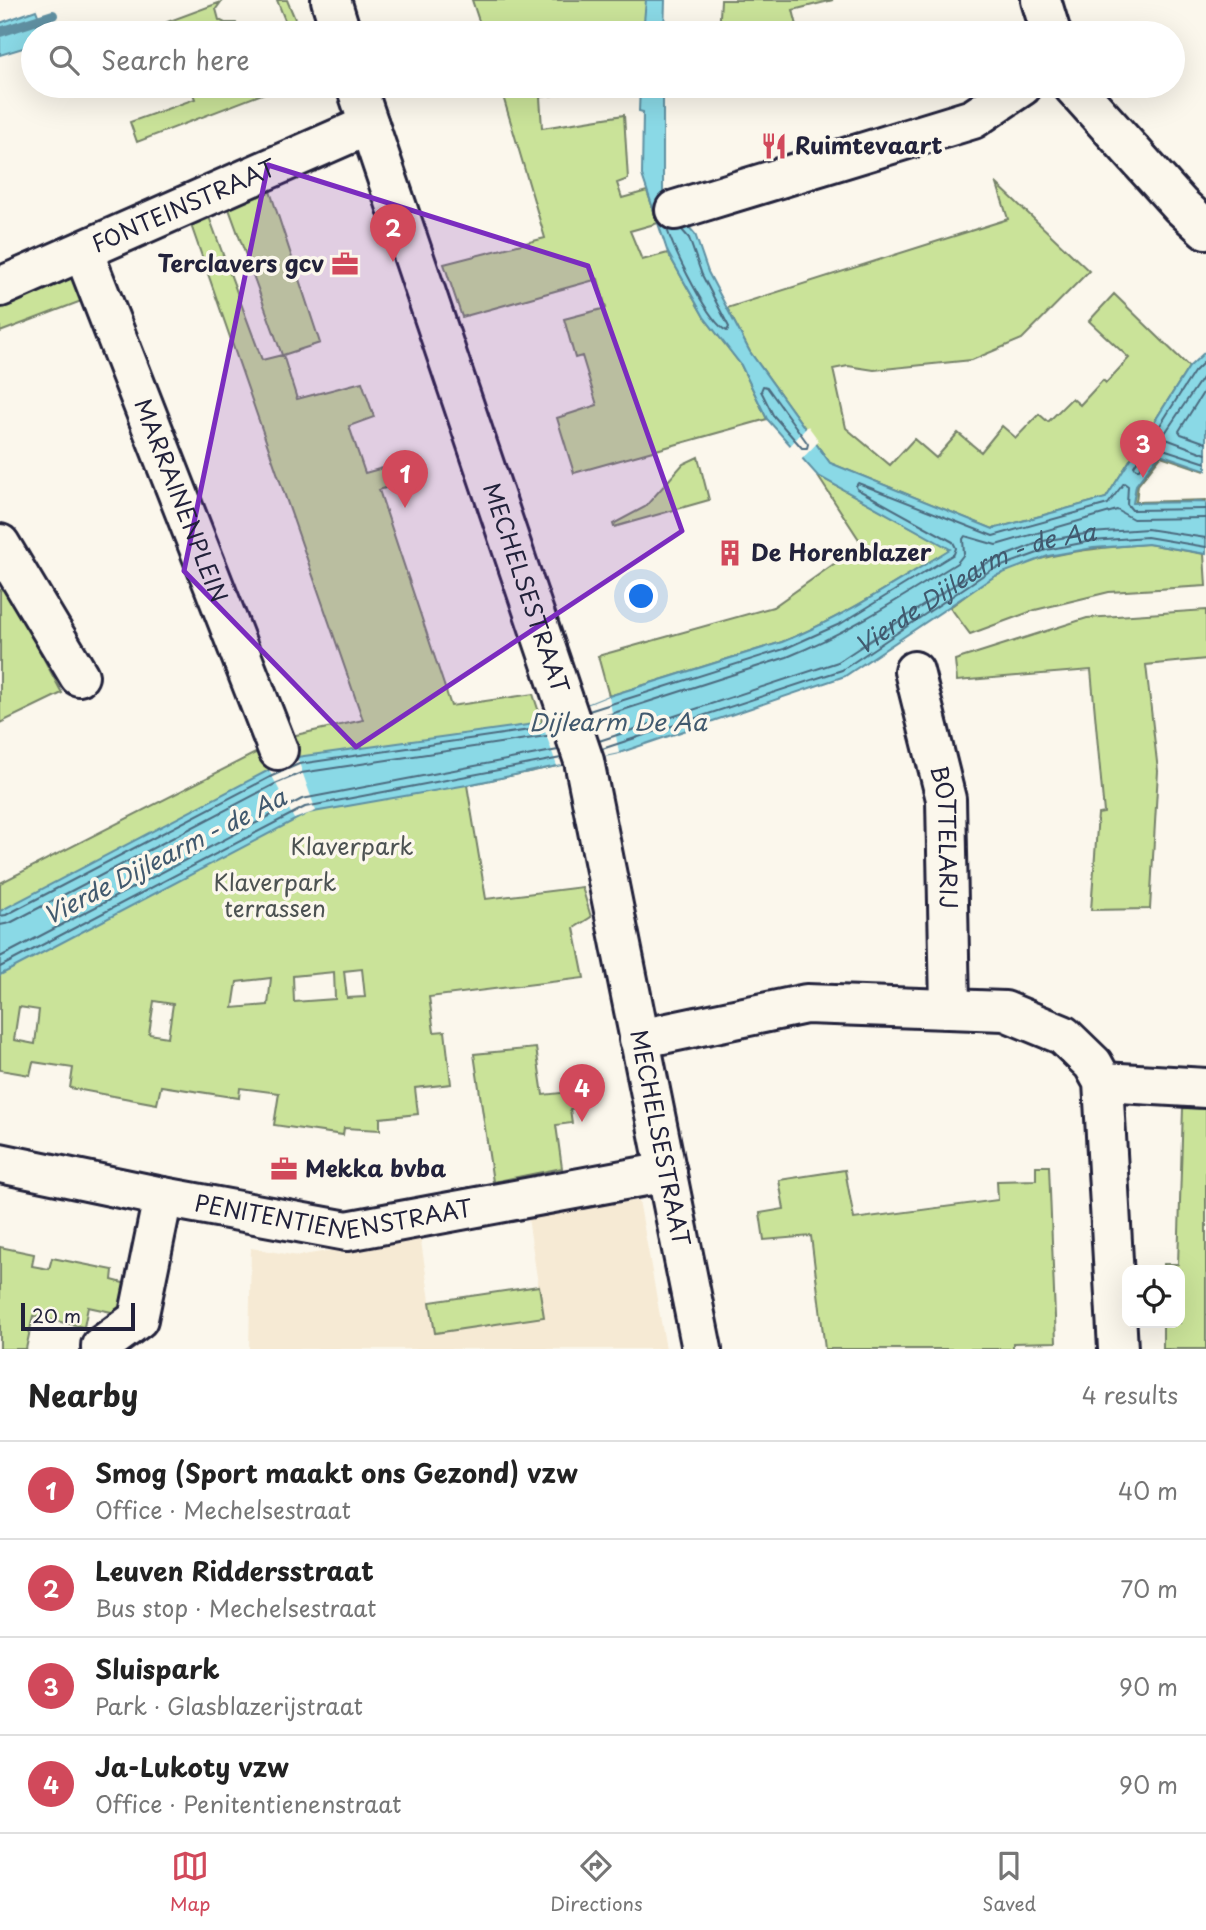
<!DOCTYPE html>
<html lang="en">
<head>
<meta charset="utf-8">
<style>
  body { margin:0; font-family:"Playpen Sans",sans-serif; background:#f2f2f2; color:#222 }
  .controls { position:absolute; right:21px; bottom:21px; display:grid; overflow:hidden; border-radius:14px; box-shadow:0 7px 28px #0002 }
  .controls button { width:63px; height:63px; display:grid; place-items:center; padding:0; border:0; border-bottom:2px solid #e0e0e0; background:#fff; color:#222; font:35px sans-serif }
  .scale { position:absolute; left:21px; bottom:18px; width:114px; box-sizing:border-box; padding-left:7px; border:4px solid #22223b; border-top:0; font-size:19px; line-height:24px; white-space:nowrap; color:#22223b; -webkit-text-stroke:5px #fbf7ec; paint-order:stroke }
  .you { position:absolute; left:642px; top:597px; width:24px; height:24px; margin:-18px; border:5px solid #fff; border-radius:50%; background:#1a73e8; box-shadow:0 0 0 10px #1a73e833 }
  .badge { display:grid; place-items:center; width:46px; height:46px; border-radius:50%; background:#d1495b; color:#fff; font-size:23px; font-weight:700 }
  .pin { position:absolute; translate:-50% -58px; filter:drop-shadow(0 2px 4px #0008) }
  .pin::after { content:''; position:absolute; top:37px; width:24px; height:21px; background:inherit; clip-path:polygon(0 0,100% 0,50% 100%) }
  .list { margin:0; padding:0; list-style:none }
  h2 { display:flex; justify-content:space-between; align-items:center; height:91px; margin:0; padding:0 28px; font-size:30px }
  h2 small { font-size:23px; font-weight:400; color:#767676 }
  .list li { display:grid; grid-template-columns:46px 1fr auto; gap:21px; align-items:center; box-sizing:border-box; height:98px; padding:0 28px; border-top:2px solid #e0e0e0 }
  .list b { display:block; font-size:26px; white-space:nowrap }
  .list p { margin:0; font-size:23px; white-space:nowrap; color:#767676 }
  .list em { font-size:23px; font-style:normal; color:#767676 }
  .icon { flex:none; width:38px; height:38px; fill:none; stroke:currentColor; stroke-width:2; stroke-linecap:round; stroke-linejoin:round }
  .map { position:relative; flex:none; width:1206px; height:1349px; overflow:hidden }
  .search { position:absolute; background:#fff; box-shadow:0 7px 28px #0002; left:21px; right:21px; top:21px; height:77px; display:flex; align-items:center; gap:18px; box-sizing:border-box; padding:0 24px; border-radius:38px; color:#767676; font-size:26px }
  .sheet { height:483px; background:#fff }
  nav { display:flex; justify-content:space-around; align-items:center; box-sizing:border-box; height:98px; border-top:2px solid #e0e0e0; background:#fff; font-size:19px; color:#767676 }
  nav a { display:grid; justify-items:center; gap:4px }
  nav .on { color:#d1495b }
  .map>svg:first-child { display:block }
  .built { fill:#f6ead4 }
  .green { fill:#cae399; stroke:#76826a; stroke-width:2; fill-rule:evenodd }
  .water { fill:#8ad9e6; stroke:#6090a2; stroke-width:2 }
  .pier { fill:#fbf7ec }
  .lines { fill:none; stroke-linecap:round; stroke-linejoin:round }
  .shore { stroke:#4c6b7f; stroke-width:2 }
  .stream { stroke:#6090a2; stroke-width:10 }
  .minor-casing { stroke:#22223b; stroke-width:44 }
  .minor { stroke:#fbf7ec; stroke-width:38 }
  .marked { fill:#7b2cbf; fill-opacity:0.2; stroke:#7b2cbf; stroke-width:5; stroke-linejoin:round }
  .labels { text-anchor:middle; stroke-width:7; stroke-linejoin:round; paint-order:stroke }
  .poi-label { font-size:23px; font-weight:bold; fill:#22223b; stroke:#fbf7ec; text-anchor:start }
  .street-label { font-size:23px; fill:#22223b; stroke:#fbf7ec }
  .park-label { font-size:23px; fill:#4c5252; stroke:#fbf7ec }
  .water-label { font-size:24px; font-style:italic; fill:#41596e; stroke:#fbf7ec }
</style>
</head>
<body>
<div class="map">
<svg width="1206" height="1349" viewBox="0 0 1206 1349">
  <rect width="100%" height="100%" fill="#fbf7ec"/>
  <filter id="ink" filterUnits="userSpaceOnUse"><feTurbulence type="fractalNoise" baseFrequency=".0143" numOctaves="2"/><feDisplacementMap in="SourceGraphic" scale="14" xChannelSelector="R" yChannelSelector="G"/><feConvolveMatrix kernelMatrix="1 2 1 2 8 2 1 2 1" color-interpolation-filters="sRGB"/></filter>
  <g filter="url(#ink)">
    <path class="built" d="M639,1200l27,149h-417l2,-101 47,8 122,-21 15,98 108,-16 -15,-99z"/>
    <path class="green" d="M277,0h10l14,33h-11z
      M472,0h174l1,1 -3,25 -54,7h-107z
      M721,0h112l-40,10 6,23h-80z
      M221,2l-5,7 3,11 6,3h11l4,10h-69l-4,-11z
      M190,86h93l-146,56 -7,-20 65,-23z
      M500,86h117l-77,11 2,31 82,-13 4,64 -11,4 5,15 25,-7 11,32 -28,8 12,29 26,-7 36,64 37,48 26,54 -193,54 -17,-55 40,-13 -15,-49 -7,2 -11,-39 42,-11 -8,-29 -136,38 -18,-53 101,-26z
      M997,184l92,87 -67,68 -50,21 -98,10 -26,-4 -15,3 13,59 44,37 24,-26 22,19 22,-25 23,19 21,-26 14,12 23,-24 9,8 24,-24 8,7 23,-25 3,3 23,-25 -40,-37 25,-27 75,73 -83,131 -113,31 -163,-66 -80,-111 -23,-44 281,-89z
      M269,188l51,155 -37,12 14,44 65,-17 12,35 -25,9 16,47 43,-12 7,18 -36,11 72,216 82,-12 24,72 -90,19 19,114 96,-12 9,30 -17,11 10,50 -155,19 5,35 11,-1 6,53 -36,4 3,26 -38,4v12l-36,-2 -1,7 -69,-10 5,-32 -39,-5 -1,10 -78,-12 -4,18 -87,-16 3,-20 -40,-6 -3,13 -30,-5v-187l287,-146 76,-17 -173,-498 18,-8 54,146 20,-5 -54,-149zM362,969l3,28 -18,1 -3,-27zM334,972l1,27 -41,3 -1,-26zM271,978l-3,27 -35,3 4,-26zM154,1001l19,3 -5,33 -19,-3zM19,1007l20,3 -4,34 -21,-4z
      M70,276l14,24 -84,32v-25z
      M1160,454l45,17 -44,-15 -23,29 -2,17 70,-2v2l-73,2 3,-19z
      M698,457l11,43 -95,27 -1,-3 32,-17 38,-43z
      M817,475l134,74c-55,33 -109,69 -169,93l-173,54 -11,-40 175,-49 89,-63z
      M1148,544l56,10 2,32 -97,6 -74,18 -65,24 -20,-27c15,-10 29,-23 45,-31 48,-24 101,-28 153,-32z
      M6,588l56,105 -62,30v-133z
      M1206,610v49l-60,6 12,106 -8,138 -59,1 7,-96 6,-1 -13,-143 -134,11 -2,-21 132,-42z
      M536,1048l7,47 36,-4 2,16 -11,2 2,14 -16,2 6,43 -69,14 -19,-128z
      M1183,1108l23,1v240h-43v-26h17v-53h-16v-6h14z
      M1036,1166h13l7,176 -43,1v6h-188l-14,-113 -47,4 -4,-27 24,-4 -5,-29 66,-10 9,49 144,-19 -1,-19 39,-1z
      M0,1247l34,7 -2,12 17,3 3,-11 61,12 -1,10 15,4 -6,30 -33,-7 -4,20 -51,-11 -7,33h-26z
      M539,1286l5,31 -109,16 -5,-31z"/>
    <path class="water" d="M646,0h19l-1,33h-21z
      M36,10l9,23h-12v12l-33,10v-32z
      M640,86h23v111l32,37 13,38 42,80 80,111 163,66 113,-31 83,-131 17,-16v119l-46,-16 -24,31 -3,18 73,-1v52l-58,-10 -55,4 -45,8 -53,20 -150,100 -226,77 -152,32 -159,28 -308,162v-64l269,-141 28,-13 245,-34 67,-27 173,-54c60,-24 114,-60 168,-93l-133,-74 -50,-56 -26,-54 -37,-48 -36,-64 -26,-78 1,-63 -4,-1z"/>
    <path class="pier" d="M808,426l11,15 -19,20 -12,-13z
      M609,696l10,57 -62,13 -15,-43z
      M297,757l19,54 -22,8 -25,-49z"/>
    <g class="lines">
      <g class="shore">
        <path d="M667,229c7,21 42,95 60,102l2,-4 -27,-52 -13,-37 -7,-8"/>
        <path d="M1206,360l-12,12 -60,94 2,3h3l15,-19 6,-2 46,15"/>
        <path d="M1206,372l-43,64 3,3 40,15"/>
        <path d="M763,386l4,1 41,57 -1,4h-5l-29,-33 -12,-24z"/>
        <path d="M1206,388l-27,43 2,3 25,9"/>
        <path d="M589,711l195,-62 58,-26 112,-69 2,-6 -3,-6 -96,-53 -1,-3 2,-3 135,53 115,-32 16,-21 4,3 -1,18 5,6 74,-1"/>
        <path d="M592,720l195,-63c60,-24 115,-60 170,-94l7,-9 -1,-15 2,-3 31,9 121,-35 16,9 73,-1"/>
        <path id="s1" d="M599,741l239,-79 149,-99 56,-22 48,-8 56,-4 59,9"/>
        <path d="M602,749l240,-79 149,-100 55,-20 46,-9 55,-4 59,10"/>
        <path d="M0,916l6,-1 266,-139 27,-12 251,-37"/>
        <path d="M0,925l10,-2 265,-139 26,-11 252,-38"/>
        <path d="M0,957l302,-158 256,-49"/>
        <path d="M0,967l305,-160 256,-49"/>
      </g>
      <path class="stream" d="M0,32l53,-17"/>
      <g class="minor-casing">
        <g id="minor">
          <path d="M331,0l10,33"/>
          <path d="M1041,0l10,33"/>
          <path id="s2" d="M356,86l228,675 118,588"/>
          <path d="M1073,86l107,119 26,24"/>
          <path d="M675,210l298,-91 49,-33"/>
          <path id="s3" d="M83,251l195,499"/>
          <path id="s4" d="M0,287l369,-162"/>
          <path d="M0,544l79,132"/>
          <path id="s5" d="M914,671l32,128 4,209"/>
          <path d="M639,1039l167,-35 199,7 58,24 30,29 10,18 15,267"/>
          <path d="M1103,1082l103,6"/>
          <path id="s6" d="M0,1163l163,34 184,34 320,-59"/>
          <path d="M101,1349v-3l37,-27 25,-122"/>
        </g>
      </g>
      <use href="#minor" class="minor"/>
    </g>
  </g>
  <path class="marked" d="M268,165l320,101 94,265 -326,216 -172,-176z"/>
  <defs>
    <g id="restaurant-bare" transform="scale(2.1)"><path d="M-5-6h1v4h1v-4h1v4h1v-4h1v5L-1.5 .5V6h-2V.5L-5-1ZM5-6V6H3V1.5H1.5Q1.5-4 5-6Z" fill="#d1495b" stroke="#fbf7ec" stroke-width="2.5" paint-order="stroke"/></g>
    <g id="office-bare" transform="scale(2.1)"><path d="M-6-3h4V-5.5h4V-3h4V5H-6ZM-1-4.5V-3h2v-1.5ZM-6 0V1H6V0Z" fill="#d1495b" stroke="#fbf7ec" stroke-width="2.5" paint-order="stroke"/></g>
    <g id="building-bare" transform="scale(2.1)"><path d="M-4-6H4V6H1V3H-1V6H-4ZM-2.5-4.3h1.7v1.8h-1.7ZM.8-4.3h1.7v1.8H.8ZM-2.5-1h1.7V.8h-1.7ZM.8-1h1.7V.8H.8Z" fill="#d1495b" stroke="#fbf7ec" stroke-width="2.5" paint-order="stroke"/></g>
  </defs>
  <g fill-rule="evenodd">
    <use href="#restaurant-bare" x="774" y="146"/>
    <use href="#office-bare" x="345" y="264"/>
    <use href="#building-bare" x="730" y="553"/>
    <use href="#office-bare" x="284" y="1169"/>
  </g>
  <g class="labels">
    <g class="poi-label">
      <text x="795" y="154">Ruimtevaart</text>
      <text x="324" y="272" text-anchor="end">Terclavers gcv</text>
      <text x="751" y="561">De Horenblazer</text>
      <text x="305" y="1177">Mekka bvba</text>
    </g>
    <g class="street-label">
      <text dy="8" stroke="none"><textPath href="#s4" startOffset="201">FONTEINSTRAAT</textPath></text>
      <text dy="8" stroke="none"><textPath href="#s3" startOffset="268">MARRAINENPLEIN</textPath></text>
      <text dy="8" stroke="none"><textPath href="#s2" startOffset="530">MECHELSESTRAAT</textPath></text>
      <text dy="8" stroke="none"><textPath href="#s5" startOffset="170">BOTTELARIJ</textPath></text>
      <text dy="8" stroke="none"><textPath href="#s2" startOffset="1097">MECHELSESTRAAT</textPath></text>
      <text dy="8" stroke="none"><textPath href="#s6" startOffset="340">PENITENTIENENSTRAAT</textPath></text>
    </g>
    <g class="park-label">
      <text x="352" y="855">Klaverpark</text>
      <text x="275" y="891">Klaverpark<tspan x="275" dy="26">terrassen</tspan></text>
    </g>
    <g class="water-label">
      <text dy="8" stroke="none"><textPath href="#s1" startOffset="410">Vierde Dijlearm - de Aa</textPath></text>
      <text x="618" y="731">Dijlearm De Aa</text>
      <text transform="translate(165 857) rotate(-27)" y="8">Vierde Dijlearm - de Aa</text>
    </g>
  </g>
</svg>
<div class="controls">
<button><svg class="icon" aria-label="locate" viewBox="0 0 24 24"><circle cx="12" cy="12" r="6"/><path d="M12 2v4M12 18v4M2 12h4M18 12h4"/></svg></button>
</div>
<div class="scale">20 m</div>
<div class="you"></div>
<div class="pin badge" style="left:405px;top:508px">1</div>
<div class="pin badge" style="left:393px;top:262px">2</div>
<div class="pin badge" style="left:1143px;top:478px">3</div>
<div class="pin badge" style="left:582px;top:1122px">4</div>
<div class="search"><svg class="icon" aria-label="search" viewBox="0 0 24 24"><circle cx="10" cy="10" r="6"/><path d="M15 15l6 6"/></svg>Search here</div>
</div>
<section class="sheet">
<h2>Nearby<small>4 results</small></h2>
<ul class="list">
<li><span class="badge">1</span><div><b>Smog (Sport maakt ons Gezond) vzw</b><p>Office · Mechelsestraat</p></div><em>40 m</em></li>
<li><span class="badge">2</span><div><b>Leuven Riddersstraat</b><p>Bus stop · Mechelsestraat</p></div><em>70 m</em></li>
<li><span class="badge">3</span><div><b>Sluispark</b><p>Park · Glasblazerijstraat</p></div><em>90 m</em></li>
<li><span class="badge">4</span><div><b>Ja-Lukoty vzw</b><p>Office · Penitentienenstraat</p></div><em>90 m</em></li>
</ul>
</section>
<nav>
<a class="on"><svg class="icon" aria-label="map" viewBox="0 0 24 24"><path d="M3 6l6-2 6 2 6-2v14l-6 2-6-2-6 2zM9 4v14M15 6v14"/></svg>Map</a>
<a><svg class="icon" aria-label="directions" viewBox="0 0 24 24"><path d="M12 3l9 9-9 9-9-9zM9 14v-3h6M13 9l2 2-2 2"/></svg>Directions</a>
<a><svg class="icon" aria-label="saved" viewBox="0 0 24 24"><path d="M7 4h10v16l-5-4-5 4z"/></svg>Saved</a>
</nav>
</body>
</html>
